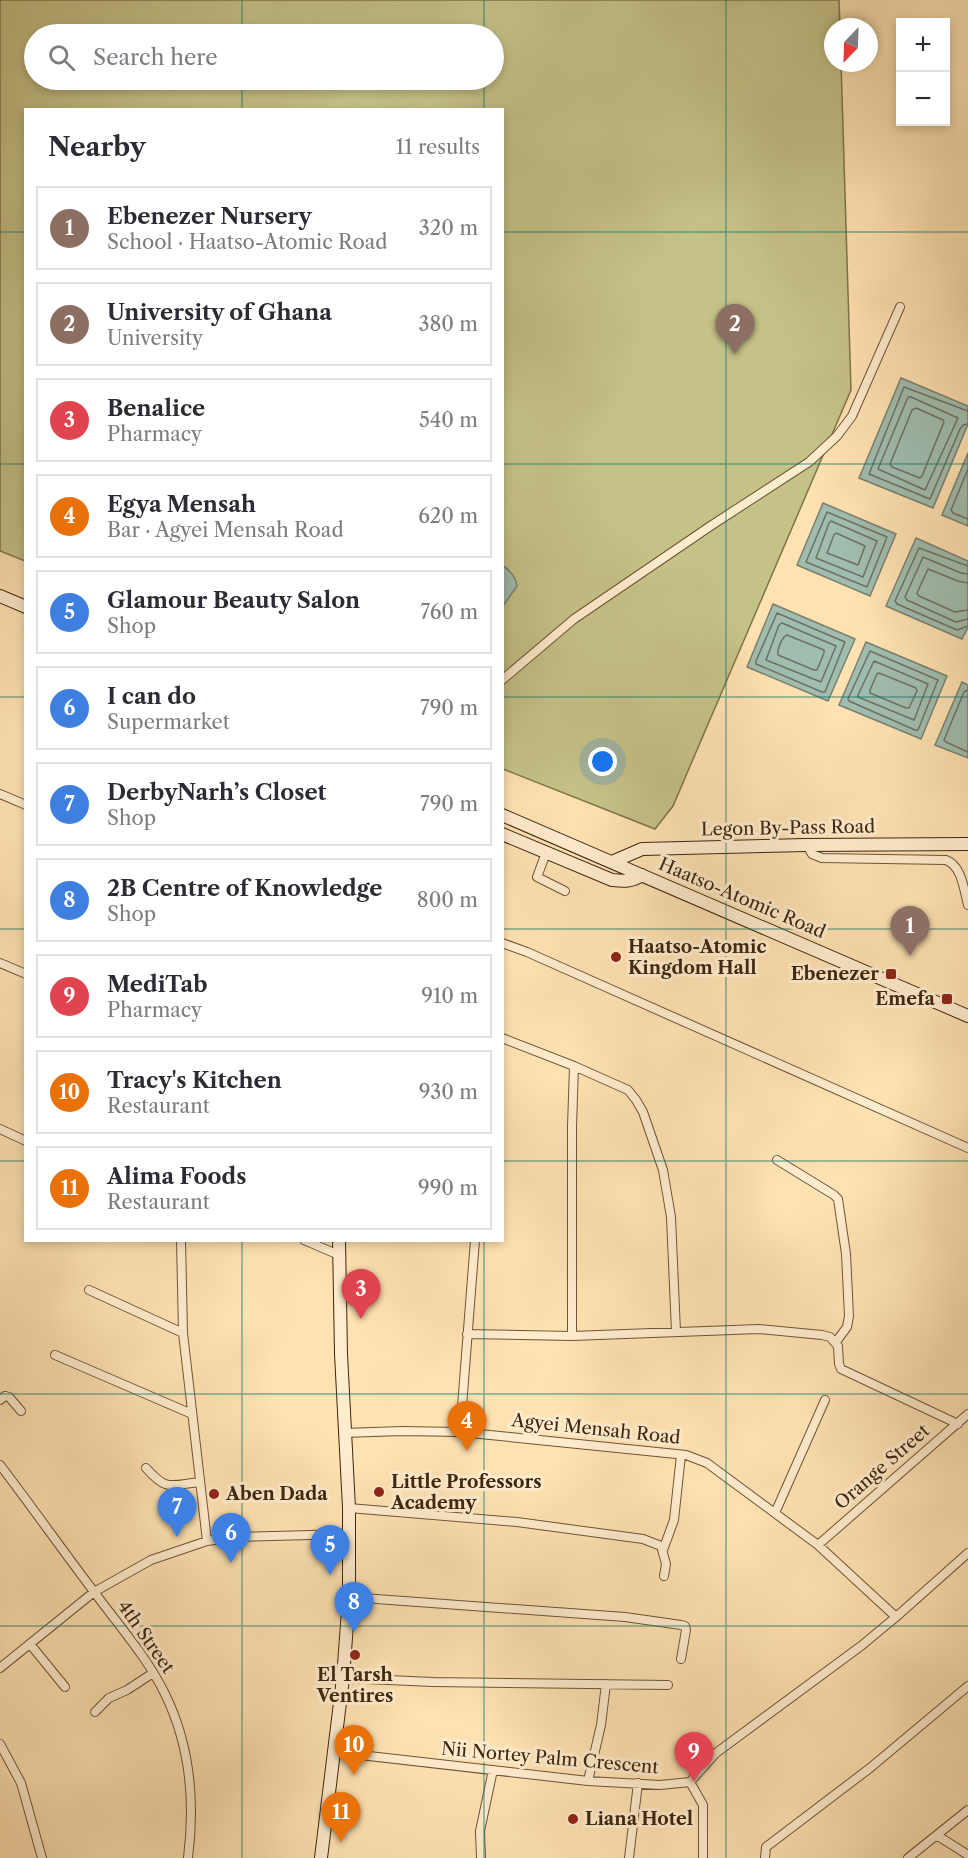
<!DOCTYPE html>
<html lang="en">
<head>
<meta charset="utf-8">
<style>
  body { margin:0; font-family:"Libre Caslon Text",serif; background:#f2f2f3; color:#2b2b33 }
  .controls { position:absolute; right:18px; top:18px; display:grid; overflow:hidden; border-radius:0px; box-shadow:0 3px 9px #0003 }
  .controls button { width:54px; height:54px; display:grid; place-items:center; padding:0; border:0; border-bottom:2px solid #e1e1e2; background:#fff; color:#2b2b33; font:30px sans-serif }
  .compass { position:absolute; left:824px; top:18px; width:54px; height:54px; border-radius:50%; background:#fff; box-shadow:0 3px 9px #0003; rotate:203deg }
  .you { position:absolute; left:603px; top:762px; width:21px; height:21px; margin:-15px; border:4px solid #fff; border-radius:50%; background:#1a73e8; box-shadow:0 0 0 9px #1a73e833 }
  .badge { display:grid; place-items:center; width:39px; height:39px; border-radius:50%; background:#111827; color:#fff; font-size:20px; font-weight:700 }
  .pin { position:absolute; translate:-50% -50px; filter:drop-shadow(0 2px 3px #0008) }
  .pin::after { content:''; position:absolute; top:32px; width:21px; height:18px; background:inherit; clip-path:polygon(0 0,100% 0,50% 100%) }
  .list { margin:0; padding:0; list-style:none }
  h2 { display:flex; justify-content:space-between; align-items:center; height:78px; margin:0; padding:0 24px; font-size:26px }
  h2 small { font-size:20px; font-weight:400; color:#7c7c81 }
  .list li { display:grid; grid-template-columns:39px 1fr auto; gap:18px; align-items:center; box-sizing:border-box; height:84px; margin:0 12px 12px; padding:0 12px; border:2px solid #e1e1e2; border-radius:0px }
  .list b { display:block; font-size:22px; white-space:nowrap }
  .list p { margin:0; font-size:20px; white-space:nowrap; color:#7c7c81 }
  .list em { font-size:20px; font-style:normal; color:#7c7c81 }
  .icon { flex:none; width:33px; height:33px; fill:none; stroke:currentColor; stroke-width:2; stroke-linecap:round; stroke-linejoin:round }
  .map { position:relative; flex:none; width:968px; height:1858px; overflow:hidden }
  .search { position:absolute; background:#fff; box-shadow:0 3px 9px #0003; left:24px; top:24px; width:480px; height:66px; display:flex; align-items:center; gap:15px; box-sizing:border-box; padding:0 21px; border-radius:33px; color:#7c7c81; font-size:22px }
  .panel { position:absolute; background:#fff; box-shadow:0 3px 9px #0003; left:24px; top:108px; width:480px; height:1134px; border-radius:0px }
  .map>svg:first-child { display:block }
  .green { fill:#c5c288; stroke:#80744c; stroke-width:1.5; fill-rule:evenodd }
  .water { fill:#a0bdb0; stroke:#788070; stroke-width:1.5 }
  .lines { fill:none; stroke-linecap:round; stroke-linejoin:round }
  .shore { stroke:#6e7160; stroke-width:1.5 }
  .street-casing { stroke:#6d5438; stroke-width:10 }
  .secondary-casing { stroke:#3c2510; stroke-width:14 }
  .street { stroke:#ffeccd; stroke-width:8 }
  .secondary { stroke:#ffeccd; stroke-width:12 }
  .grid { fill:none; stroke:#0f766e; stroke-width:1.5; stroke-opacity:0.55 }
  .poi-dot { fill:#8f2418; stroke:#ffeccd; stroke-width:2 }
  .labels { text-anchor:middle; stroke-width:6; stroke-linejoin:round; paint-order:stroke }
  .street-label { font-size:18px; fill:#3c2510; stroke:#ffeccd }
  .poi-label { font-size:18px; font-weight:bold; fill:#3c2510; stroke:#ffeccd; text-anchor:start }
</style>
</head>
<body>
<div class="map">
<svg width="968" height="1858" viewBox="0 0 968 1858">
  <rect width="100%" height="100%" fill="#ffe2b2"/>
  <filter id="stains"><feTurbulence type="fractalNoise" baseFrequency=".00333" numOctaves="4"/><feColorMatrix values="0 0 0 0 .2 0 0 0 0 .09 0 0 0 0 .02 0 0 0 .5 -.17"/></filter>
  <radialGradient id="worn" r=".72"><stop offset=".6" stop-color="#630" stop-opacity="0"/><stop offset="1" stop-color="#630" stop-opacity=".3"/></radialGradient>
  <path class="green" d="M0,0h839l1,27h-7v36h8l10,327 -178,416 -18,23 -152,-60 -1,-659h-476l-1,451 -25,-10zM34,34h460v46h-460z"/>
  <path class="water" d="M901,378l67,28v18l-35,84 -74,-30z
    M968,453v73l-26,-11z
    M823,503l73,31 -26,62 -73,-31z
    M916,538l52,23v66l-6,12 -76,-33z
    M503,566c7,4 13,12 14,20l-14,20z
    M773,604l82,35 -27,62 -81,-34z
    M866,642l81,34 -26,63 -82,-34z
    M962,682l6,3v73l-33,-13z"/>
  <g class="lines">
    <path class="shore" d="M908,397h3l47,21 -33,72 -47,-21z
      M916,408l27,12 1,2 -22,54 -2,2 -28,-11 -2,-3 22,-54z
      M968,411l-64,-24 -35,87 61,25 30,-70 3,-4 5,-1
      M968,469l-17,41 2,3 15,6
      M827,512l60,25 -20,50 -61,-25z
      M831,521l46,20 -14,36 -47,-19 13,-35z
      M836,533l29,13 -7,19 -31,-12 7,-18z
      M968,566l-49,-18 -24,53 2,3 60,26 11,-4
      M968,574l-7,-1 -38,-16 -18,40 2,3 49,22 12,-3
      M968,583l-10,-2 -30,-12 -11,24 2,3 36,16 13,-2
      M777,613l68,29 -20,50h-3l-66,-28v-3z
      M782,623l54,23 -15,36 -55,-22 13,-35z
      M787,635l37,15v3l-7,17h-3l-36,-15c-1,-6 4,-18 9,-20z
      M870,651l68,29 -20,50h-3l-66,-29 -1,-2z
      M874,661l54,23 -14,36 -56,-23v-2z
      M879,673l37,15 1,3 -8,17h-3l-36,-15v-3l7,-16z
      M968,690l-4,2 -20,48 2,2 22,10"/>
    <g class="street-casing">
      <path id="street" d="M502,680l72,-61 138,-94 97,-63 28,-26 15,-20 48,-109
        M0,794l26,11
        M807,845l5,9 10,4 124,2c16,6 18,30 22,45
        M546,853l-9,24 28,14
        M502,943l25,9 441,196
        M0,963l26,11
        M502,1038l72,28 54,24 8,10 7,12 20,58 8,47 5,115
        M0,1129l26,12
        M777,1160l57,35 4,4 8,55 3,62 -2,11 -11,15
        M181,1240l2,93 24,208
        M304,1240l35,15
        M89,1290l94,43
        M467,1334l105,2 187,-7 63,6 8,2 8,9 1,18 2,5 117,55
        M572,1336v-209l2,-61
        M55,1355l137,59
        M0,1400l5,-4 4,1 12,14
        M460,1432l15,-192
        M344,1433l58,-2 58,1 226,23 21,8 111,82 78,72
        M0,1465c32,42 63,86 95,128 24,33 52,64 70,101 25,51 30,109 23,164
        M146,1468c21,24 25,17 54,14
        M349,1508l168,14 126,17 18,7 5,18 -2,12
        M775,1513l50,-113
        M818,1545l150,-131
        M663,1550l11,-30 7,-65
        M349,1597l276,20 56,8 4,1 1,4 -5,29
        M30,1644l35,43
        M0,1668l94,-76 57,-32 56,-19 30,-4 112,-3
        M343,1678l90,4 235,3
        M95,1712l14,-14 18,-8 26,-17
        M0,1744l21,39 21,75
        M334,1752l254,29 72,4 30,-3 26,-29 145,-107 35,-29 72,-64
        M588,1781l13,-56 5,-41
        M690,1782l13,23v53
        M938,1836l30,19
        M481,1858l-1,-27 13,-61
        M629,1858l9,-75
        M765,1858l1,-11 8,-6 96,-73 98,-82
        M908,1858l60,-48"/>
    </g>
    <g class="secondary-casing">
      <path id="secondary" d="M0,596l26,11
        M502,815l466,201
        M502,834l110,46c11,1 20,2 30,-5
        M612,862l30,-13 165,-4 161,-1
        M321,1858l22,-180 6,-81v-89l-8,-154 -2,-114"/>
    </g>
    <use href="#street" class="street"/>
    <use href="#secondary" class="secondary"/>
  </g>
  <path class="grid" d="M242,0v34M484,0v34M726,0v1858M242,80v30M484,80v30M0,232h26M502,232h466M0,464h26M502,464h466M0,697h26M502,697h466M0,929h26M502,929h466M0,1161h26M502,1161h466M242,1240v618M484,1240v618M0,1394h968M0,1626h968"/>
  <g class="poi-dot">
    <circle cx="616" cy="957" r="6"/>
    <rect x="885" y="968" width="12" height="12" rx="3"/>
    <rect x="941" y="993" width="12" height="12" rx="3"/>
    <circle cx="379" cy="1492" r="6"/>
    <circle cx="214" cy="1494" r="6"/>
    <circle cx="355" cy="1655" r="6"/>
    <circle cx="573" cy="1819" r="6"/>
  </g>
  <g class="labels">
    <g class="street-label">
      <text transform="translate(788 828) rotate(-1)" y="6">Legon By-Pass Road</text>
      <text transform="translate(742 898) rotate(23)" y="6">Haatso-Atomic Road</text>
      <text transform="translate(596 1429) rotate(6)" y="6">Agyei Mensah Road</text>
      <text transform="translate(882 1467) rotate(-41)" y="6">Orange Street</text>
      <text transform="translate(146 1637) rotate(55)" y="6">4th Street</text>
      <text transform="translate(550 1758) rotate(5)" y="6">Nii Nortey Palm Crescent</text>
    </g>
    <g class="poi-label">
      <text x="628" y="953">Haatso-Atomic<tspan x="628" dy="21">Kingdom Hall</tspan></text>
      <text x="879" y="980" text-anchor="end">Ebenezer</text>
      <text x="935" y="1005" text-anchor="end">Emefa</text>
      <text x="391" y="1488">Little Professors<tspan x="391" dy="21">Academy</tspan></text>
      <text x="226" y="1500">Aben Dada</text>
      <text x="355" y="1681" text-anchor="middle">El Tarsh<tspan x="355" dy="21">Ventires</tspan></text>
      <text x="585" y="1825">Liana Hotel</text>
    </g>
  </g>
  <rect width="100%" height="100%" filter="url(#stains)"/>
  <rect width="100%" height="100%" fill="url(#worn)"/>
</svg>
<div class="controls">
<button>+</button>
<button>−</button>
</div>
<svg class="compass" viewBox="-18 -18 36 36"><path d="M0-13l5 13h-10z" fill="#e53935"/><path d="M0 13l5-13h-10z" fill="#7c7c81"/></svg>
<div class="you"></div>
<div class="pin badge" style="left:910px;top:956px;background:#8d6e63">1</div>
<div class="pin badge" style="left:735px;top:354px;background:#8d6e63">2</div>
<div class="pin badge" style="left:361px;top:1319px;background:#e0444e">3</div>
<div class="pin badge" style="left:467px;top:1451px;background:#e8710a">4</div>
<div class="pin badge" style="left:330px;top:1575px;background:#3f7fe0">5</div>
<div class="pin badge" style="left:231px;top:1563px;background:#3f7fe0">6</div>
<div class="pin badge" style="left:177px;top:1537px;background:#3f7fe0">7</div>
<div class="pin badge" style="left:354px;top:1632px;background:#3f7fe0">8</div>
<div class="pin badge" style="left:694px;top:1782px;background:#e0444e">9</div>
<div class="pin badge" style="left:354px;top:1775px;background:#e8710a">10</div>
<div class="pin badge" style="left:341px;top:1842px;background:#e8710a">11</div>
<div class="search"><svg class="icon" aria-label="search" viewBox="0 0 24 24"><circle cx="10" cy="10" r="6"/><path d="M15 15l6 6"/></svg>Search here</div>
<section class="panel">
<h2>Nearby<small>11 results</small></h2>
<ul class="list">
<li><span class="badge" style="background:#8d6e63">1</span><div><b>Ebenezer Nursery</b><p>School · Haatso-Atomic Road</p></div><em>320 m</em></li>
<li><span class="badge" style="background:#8d6e63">2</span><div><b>University of Ghana</b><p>University</p></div><em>380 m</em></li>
<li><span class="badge" style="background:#e0444e">3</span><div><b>Benalice</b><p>Pharmacy</p></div><em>540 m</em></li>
<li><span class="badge" style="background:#e8710a">4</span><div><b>Egya Mensah</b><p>Bar · Agyei Mensah Road</p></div><em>620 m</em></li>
<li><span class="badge" style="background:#3f7fe0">5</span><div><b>Glamour Beauty Salon</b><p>Shop</p></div><em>760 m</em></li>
<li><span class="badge" style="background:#3f7fe0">6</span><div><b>I can do</b><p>Supermarket</p></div><em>790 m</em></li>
<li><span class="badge" style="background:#3f7fe0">7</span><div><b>DerbyNarh’s Closet</b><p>Shop</p></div><em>790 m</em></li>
<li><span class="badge" style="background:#3f7fe0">8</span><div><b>2B Centre of Knowledge</b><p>Shop</p></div><em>800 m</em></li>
<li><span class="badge" style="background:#e0444e">9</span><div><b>MediTab</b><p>Pharmacy</p></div><em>910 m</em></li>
<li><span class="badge" style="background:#e8710a">10</span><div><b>Tracy's Kitchen</b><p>Restaurant</p></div><em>930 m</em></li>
<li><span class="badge" style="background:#e8710a">11</span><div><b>Alima Foods</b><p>Restaurant</p></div><em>990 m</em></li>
</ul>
</section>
</div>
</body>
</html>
